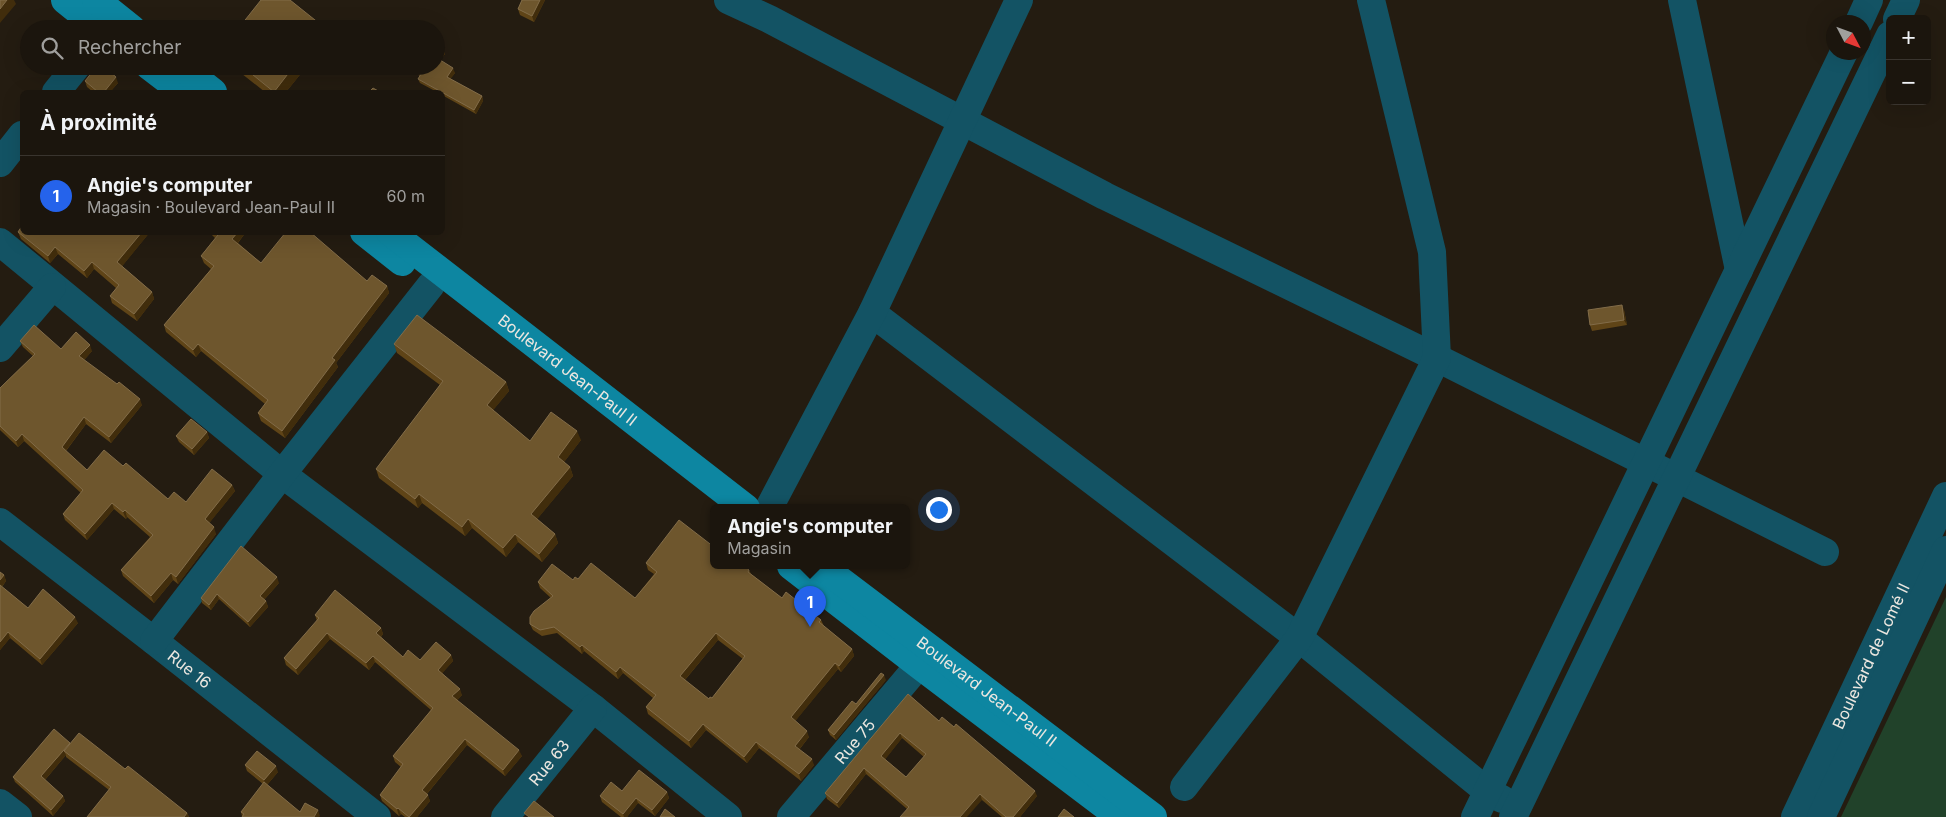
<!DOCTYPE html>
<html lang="fr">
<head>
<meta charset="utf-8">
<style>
  body { margin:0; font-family:Inter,sans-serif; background:#241e16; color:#f1f3f6 }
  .controls { position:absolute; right:15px; top:15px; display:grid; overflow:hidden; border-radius:8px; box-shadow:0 5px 20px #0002 }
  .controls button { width:45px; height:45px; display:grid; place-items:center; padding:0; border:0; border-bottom:1px solid #39342e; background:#1b150d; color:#f1f3f6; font:25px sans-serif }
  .compass { position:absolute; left:1826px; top:15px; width:45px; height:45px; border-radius:50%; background:#1b150d; box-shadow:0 5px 20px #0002; rotate:131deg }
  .you { position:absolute; left:938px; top:509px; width:18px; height:18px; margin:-12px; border:4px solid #fff; border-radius:50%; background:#1a73e8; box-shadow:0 0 0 8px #1a73e833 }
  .badge { display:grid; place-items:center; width:32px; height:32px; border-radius:50%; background:#2563eb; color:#fff; font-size:16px; font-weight:700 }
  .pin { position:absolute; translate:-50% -41px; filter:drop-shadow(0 1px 2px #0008) }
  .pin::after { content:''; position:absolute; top:26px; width:18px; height:15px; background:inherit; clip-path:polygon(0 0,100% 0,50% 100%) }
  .popup { position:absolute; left:710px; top:504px; width:200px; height:65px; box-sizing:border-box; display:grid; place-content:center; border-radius:8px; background:#1b150d; filter:drop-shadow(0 1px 4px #0005); font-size:16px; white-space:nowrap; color:#a09f9d }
  .popup b { font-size:19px; color:#f1f3f6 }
  .popup::after { content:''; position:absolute; left:50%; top:100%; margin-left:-10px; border:10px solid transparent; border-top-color:#1b150d }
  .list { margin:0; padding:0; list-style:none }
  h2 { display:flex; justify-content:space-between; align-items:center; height:65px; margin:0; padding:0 20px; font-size:21px }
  h2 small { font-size:16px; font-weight:400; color:#a09f9d }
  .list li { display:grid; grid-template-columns:32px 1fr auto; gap:15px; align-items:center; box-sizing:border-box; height:80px; padding:0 20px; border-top:1px solid #39342e }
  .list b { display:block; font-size:19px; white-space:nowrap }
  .list p { margin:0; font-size:16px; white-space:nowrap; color:#a09f9d }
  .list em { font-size:16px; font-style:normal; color:#a09f9d }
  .icon { flex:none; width:28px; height:28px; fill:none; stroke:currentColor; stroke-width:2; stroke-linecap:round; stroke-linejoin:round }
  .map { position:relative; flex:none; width:1946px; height:817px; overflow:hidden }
  .search { position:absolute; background:#1b150d; box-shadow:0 5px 20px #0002; left:20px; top:20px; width:425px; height:55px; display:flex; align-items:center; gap:12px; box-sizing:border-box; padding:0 18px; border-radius:28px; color:#a09f9d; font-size:19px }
  .panel { position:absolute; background:#1b150d; box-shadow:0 5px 20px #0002; left:20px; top:90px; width:425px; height:145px; border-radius:8px }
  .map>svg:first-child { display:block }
  .green { fill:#21422a }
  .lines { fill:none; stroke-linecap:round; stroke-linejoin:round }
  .minor { stroke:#135364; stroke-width:28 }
  .major { stroke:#0d86a1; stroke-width:28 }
  .wall { fill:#5f4417; fill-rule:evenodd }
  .shaded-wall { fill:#412d0c }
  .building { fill:#6e562d; stroke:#826c49; fill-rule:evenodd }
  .labels { text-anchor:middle; stroke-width:4; stroke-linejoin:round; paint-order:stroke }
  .street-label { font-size:16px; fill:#ece7e0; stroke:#241c11 }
</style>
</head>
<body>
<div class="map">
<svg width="1946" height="817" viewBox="0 0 1946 817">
  <rect width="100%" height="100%" fill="#241c11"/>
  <path class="green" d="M1946,597v220h-105z"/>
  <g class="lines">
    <g class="minor">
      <path d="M728,0l41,19 336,177 332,162 388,194"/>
      <path d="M1682,0l57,270"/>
      <path d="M1897,19l9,-19"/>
      <path d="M1859,22l10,-22"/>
      <path d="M56,92l21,-26"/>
      <path d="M0,163l22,-28"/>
      <path d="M0,242l282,232 311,234 135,109"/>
      <path d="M872,313l427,325 188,153 15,8"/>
      <path d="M0,348l52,-61"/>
      <path d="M769,508l103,-195 147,-313"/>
      <path id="s1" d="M0,522l154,119 223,176"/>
      <path d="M154,641l128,-167 149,-189"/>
      <path d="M1184,787l115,-149 138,-280 -5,-106 -61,-252"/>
      <path d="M0,803l18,14"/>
      <path id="s2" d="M505,817l88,-109"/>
      <path id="s3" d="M791,817l128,-152"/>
      <path d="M1475,817l369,-765"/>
      <path d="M1513,817l377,-782"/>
      <path id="s4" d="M1795,817l151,-321"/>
      <path d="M1821,817l125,-267"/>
    </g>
    <g class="major">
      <path d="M65,0l36,29"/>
      <path d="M96,0l36,29"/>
      <path d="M149,66l34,26"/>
      <path d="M180,66l33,26"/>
      <path d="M364,232l38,30"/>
      <path id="s5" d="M390,232l356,276"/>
      <path d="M791,566l128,99 201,152"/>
      <path id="s6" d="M821,566l332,251"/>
    </g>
  </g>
  <path class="wall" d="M522,0h23l-11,22 -14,-7 -2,-6z
    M443,50l2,4 -5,6 15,13 -5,6 32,17 1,5 -7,13 -34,-19v-3h-5l-17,-9 -2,-4 2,-3 -16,-10h32z
    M232,66h75l-21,26h-21z
    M85,81l33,2 -8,9h-17l-6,-5z
    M18,232h132l-28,34 30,26 2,7 -17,22 -25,-18 -2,-7 6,-8 -22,-19 -7,9 -29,-24 -8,9 -29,-24z
    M209,232h37l-8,11 23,20 106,18 20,5 2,7 -53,70 2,4 -53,71 -24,-17 -3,-8 7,-9 -64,-53 -5,6 -30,-25 -2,-7 47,-56 -7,-6 -3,-7 14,-18z
    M1624,310l3,15 -35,6 -2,-6z
    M20,341l41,8 31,2 -8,9 58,45 -31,38 -25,-19 -20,27 21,19 36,-4 45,33 18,3 46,-17 3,6 -26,32 7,11 -38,50 -5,-4 -19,23 -31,-27 -2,-6 29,-33 -23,-20 -1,2 -12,-10 -27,31 -22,-20 -2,-6 18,-21 -57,-52 -6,6 -18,-17v-42l33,-32 -10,-9z
    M394,344l112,38 3,9 -16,19 37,31 51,-1 -17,22 6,5 3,9 -36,43 18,15 3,9 -16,19 -24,-20 -12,15 -34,-29 -7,8 -43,-33 -4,5 -39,-30 -3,-9 64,-84 -43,-32z
    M207,432l2,6 -15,17 -15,-13 -3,-6z
    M646,563l68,3 35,4 2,4 31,24 39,22 3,6 28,23 2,7 -13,16 -3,-3 -43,52 14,16 -10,13 15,15 -13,16 -42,-33 -12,15 -41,-33 -15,18 -43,-34 -2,-7 7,-9 -30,-25 -5,6 -34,-28 -2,3 -25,-21 -15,3 -9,-6 -3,-6 21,-26 -11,-10 -2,-6 35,-2 5,-1 57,19 19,-24 -6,-4zM718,640l25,19 -31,39 -3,1 -24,-19z
    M0,572l4,3 2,6 -4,6 26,21 50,15 -36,42 -32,-27 -10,12z
    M279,583l-15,17 2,1 2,6 -18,20 -31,-28 -8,11 -9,-7 -1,-5z
    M315,615l66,13 2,6 -2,3 22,20 17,3 31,-5 2,6 -11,12 20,22 -5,5 65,56 -17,20 -38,-31 -40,49 3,7 -13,16h-12l-4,-3 -2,2 -17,-15 -2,-6 21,-28 -6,-5 -2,-6 38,-46 -56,-48 -6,8 -39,-31 -32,36 -12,-10 -2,-7 33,-37z
    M886,680l-50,60 -6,-5 -2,-5 28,-26z
    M908,694l31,27 98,75 -17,21h-18l-20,-17 -75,9 -41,-35 -27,34 -12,-9 -2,-6zM902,738l22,19 -18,20 -21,-18z
    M70,743l55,26 62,44 2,4h-102l22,-27 -43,-33v-2l-21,25 18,16 2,5 -12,15 -38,-34 -2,-5z
    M245,765l33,7 -11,13 33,27 20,4h-78l-1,-4 22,-28 -16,-13z
    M622,791l45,1 2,6 -14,18 -17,-13 -11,14h-6l-19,-15 -2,-6z"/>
  <path class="shaded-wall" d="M7,0h7l2,4 -16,19v-14z
    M540,0h5l-11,22 -2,-6z
    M443,50l2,4 -6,8 -2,-4z
    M294,66h13l-21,26h-12z
    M453,68l2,5 -6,8 -2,-4z
    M116,77l2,6 -8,9h-6z
    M482,96l1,5 -7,13 -2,-4z
    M142,232h8l-30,37 -3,-7z
    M238,232h8l-11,14 -3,-7z
    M55,247l3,7 -8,9 -2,-7z
    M92,262l2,7 -7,9 -3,-7z
    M387,286l2,7 -53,70 2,4 -53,71 -3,-7 50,-73z
    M152,292l2,7 -17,22 -3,-7z
    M1622,305l2,5 3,15 -3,-5z
    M198,344l3,7 -5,6 -3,-7z
    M90,345l2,6 -10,12 -3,-7z
    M506,382l3,9 -19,23 -3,-9z
    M140,399l2,6 -31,38 -2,-6z
    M84,417l2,7 -22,29 -2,-6z
    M577,431l4,9 -20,26 -3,-9z
    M207,432l2,6 -15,17 -2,-6z
    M22,434l2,7 -6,6 -2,-6z
    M570,467l3,9 -39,47 -3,-9z
    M232,485l3,6 -28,35 -2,-7z
    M419,494l3,9 -4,5 -3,-9z
    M112,503l2,6 -27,31 -2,-6z
    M125,510l2,7 -1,2 -3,-7z
    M468,519l4,9 -7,8 -3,-9z
    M214,527l2,7 -38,50 -2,-7z
    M515,534l3,8 -12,15 -3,-9z
    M555,534l3,9 -16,19 -3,-8z
    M171,573l2,7 -19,23 -3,-7z
    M4,575l2,6 -6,8v-9z
    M277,577l2,6 -17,19 -2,-6z
    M217,594l2,5 -8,11 -2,-5z
    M266,601l2,6 -18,20 -2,-5z
    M75,617l3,6 -36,42 -2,-6z
    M381,628l2,6 -4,5 -3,-6z
    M8,632l2,6 -10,12v-8z
    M327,633l3,6 -32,36 -2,-6z
    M716,633l2,7 -35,42 -3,-6z
    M582,645l2,6 -2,3 -2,-7z
    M852,649l2,7 -13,16 -2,-6z
    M451,655l2,6 -13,15 -2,-6z
    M373,656l2,6 -6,8 -3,-7z
    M835,663l3,6 -45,55 -2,-7z
    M620,667l3,6 -5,6 -2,-7z
    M884,675l2,5 -50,60 -2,-5z
    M460,689l2,6 -7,8 -3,-7z
    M703,724l3,6 -15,18 -2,-7z
    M807,731l2,6 -12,15 -2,-6z
    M900,733l2,5 -18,23 -3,-5z
    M465,739l2,6 -42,51 -3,-6z
    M756,742l3,6 -12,15 -3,-6z
    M70,743l-6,8 2,4 -23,27 -2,-6z
    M519,750l3,6 -17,20 -2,-6z
    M812,759l2,6 -13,16 -2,-7z
    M276,766l2,6 -12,14 -2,-6z
    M864,768l2,6 -27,34 -2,-5z
    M1035,791l2,5 -17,21h-7z
    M667,792l2,6 -14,18 -3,-6z
    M980,794l2,6 -15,17h-7z
    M428,795l2,6 -13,16h-7z
    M63,796l2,5 -12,15 -2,-6z
    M636,798l2,5 -11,14h-3l-1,-3z
    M398,808l3,6 -2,2 -2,-7z
    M318,810l2,6 -1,1h-5z
    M187,813l2,4h-5z"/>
  <path class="building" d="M0,0h7l-7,9z
    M261,0h29l35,28 -1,1h-86z
    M522,0h18l-8,16 -14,-7z
    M406,25l6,4h-8z
    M436,45l7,5 -6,8 16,10 -6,9 35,19 -8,14 -56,-31 3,-5 -12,-8h27z
    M97,66h6l13,11 -12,15h-6l-13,-11z
    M242,66h52l-20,26z
    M373,88l7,4h-11z
    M22,226v6h120l-25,30 35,30 -18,22 -24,-18 9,-11 -27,-23 -8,9 -29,-24 -7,9 -30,-24z
    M215,232h23l-6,7 29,24 25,-31h24l57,49 5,-6 15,11 -55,72 3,2 -53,71 -24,-18 10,-13 -70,-56 -5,6 -29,-25 50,-59 -13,-10 17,-21z
    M1622,305l2,15 -34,5 -2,-15z
    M417,315l89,67 -19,23 43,36 21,-29 26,19 -19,26 12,10 -39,47 24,20 -16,20 -24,-20 -12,14 -35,-29 -6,8 -43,-33 -4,5 -39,-30 67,-88 -49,-37z
    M34,325l27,24 15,-17 14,13 -11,11 38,28 2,-2 21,17 -31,38 -25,-20 -22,30 25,23 17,-20 19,16 3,-3 42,36 6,-7 12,10 26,-33 20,16 -27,34 9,8 -38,50 -5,-4 -20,23 -30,-26 32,-35 -28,-25 -2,2 -11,-9 -27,31 -22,-20 20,-24 -61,-56 -6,7 -16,-15v-38l35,-34 -15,-13z
    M191,419l16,13 -15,17 -16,-13z
    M679,520l35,27v19h30l5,4 -1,2 34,26 4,-6 35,28 -2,2 33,27 -13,17 -4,-3 -44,54 16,14 -12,15 17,13 -13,15 -43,-32 -12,15 -41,-33 -14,17 -43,-34 10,-12 -36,-28 -4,5 -34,-27 -2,2 -26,-20 -14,3 -10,-6v-7l4,-6 19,-15 -15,-14 14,-18 21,16 2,-3 3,2 13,-16 44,35 22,-26 -11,-9zM716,633l29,23 -33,42 -2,-1 -1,2 -29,-23z
    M241,546l36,31 -17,19 6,5 -18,21 -31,-28 -8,11 -8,-7z
    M0,572l4,3 -4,5z
    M0,585l28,23 15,-19 32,28 -35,42 -32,-27 -8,10z
    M335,590l46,38 -5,5 27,24 5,-7 12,10 16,-18 15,13 -13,15 22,19 -8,7 67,54 -16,20 -38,-31 -43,51 6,5 -19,22 -11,-9 -1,1 -17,-14 23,-31 -10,-8 40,-48 -60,-52 -7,7 -39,-30 -31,36 -12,-11 35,-40 -4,-3z
    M881,673l3,2 -50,60 -6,-5 24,-29 4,3z
    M908,694l31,27 3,-4 12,10 2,-3 79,67 -22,26h-7l-26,-23 -20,23h-60l9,-10 -45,-39 -27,35 -12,-10zM900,733l26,21 -20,23 -25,-21z
    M54,729l16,14 -29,33 22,20 -12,14 -38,-33z
    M79,733l46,36 3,-3 59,47 -3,4h-97l24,-30 -47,-36z
    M257,751l19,15 -12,14 -19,-15z
    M639,770l28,22 -15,18 -16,-12 -13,16 -23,-18 11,-14 11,9z
    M264,782l36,30 5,-9 13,7 -4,7h-72l2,-3 -3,-2z
    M534,801l20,16h-25l-5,-4z
    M665,809l10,8h-15z
    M1064,809l10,8h-16z"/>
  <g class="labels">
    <g class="street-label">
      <text dy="6" stroke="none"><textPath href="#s5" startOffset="225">Boulevard Jean-Paul II</textPath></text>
      <text dy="6" stroke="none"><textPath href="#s4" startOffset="178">Boulevard de Lomé II</textPath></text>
      <text dy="6" stroke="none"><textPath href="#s1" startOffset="240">Rue 16</textPath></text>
      <text dy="6" stroke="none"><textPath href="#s6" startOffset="208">Boulevard Jean-Paul II</textPath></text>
      <text dy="6" stroke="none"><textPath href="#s3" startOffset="99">Rue 75</textPath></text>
      <text dy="6" stroke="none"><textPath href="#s2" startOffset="70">Rue 63</textPath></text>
    </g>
  </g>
</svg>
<div class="controls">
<button>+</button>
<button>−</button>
</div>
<svg class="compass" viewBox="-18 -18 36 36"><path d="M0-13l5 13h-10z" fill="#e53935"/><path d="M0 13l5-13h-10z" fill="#a09f9d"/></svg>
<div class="you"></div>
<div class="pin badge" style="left:810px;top:627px">1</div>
<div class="popup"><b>Angie's computer</b>Magasin</div>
<div class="search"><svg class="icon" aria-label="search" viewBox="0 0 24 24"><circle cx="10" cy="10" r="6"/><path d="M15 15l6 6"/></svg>Rechercher</div>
<section class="panel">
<h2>À proximité<small></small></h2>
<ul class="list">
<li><span class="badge">1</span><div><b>Angie's computer</b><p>Magasin · Boulevard Jean-Paul II</p></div><em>60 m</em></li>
</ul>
</section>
</div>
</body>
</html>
